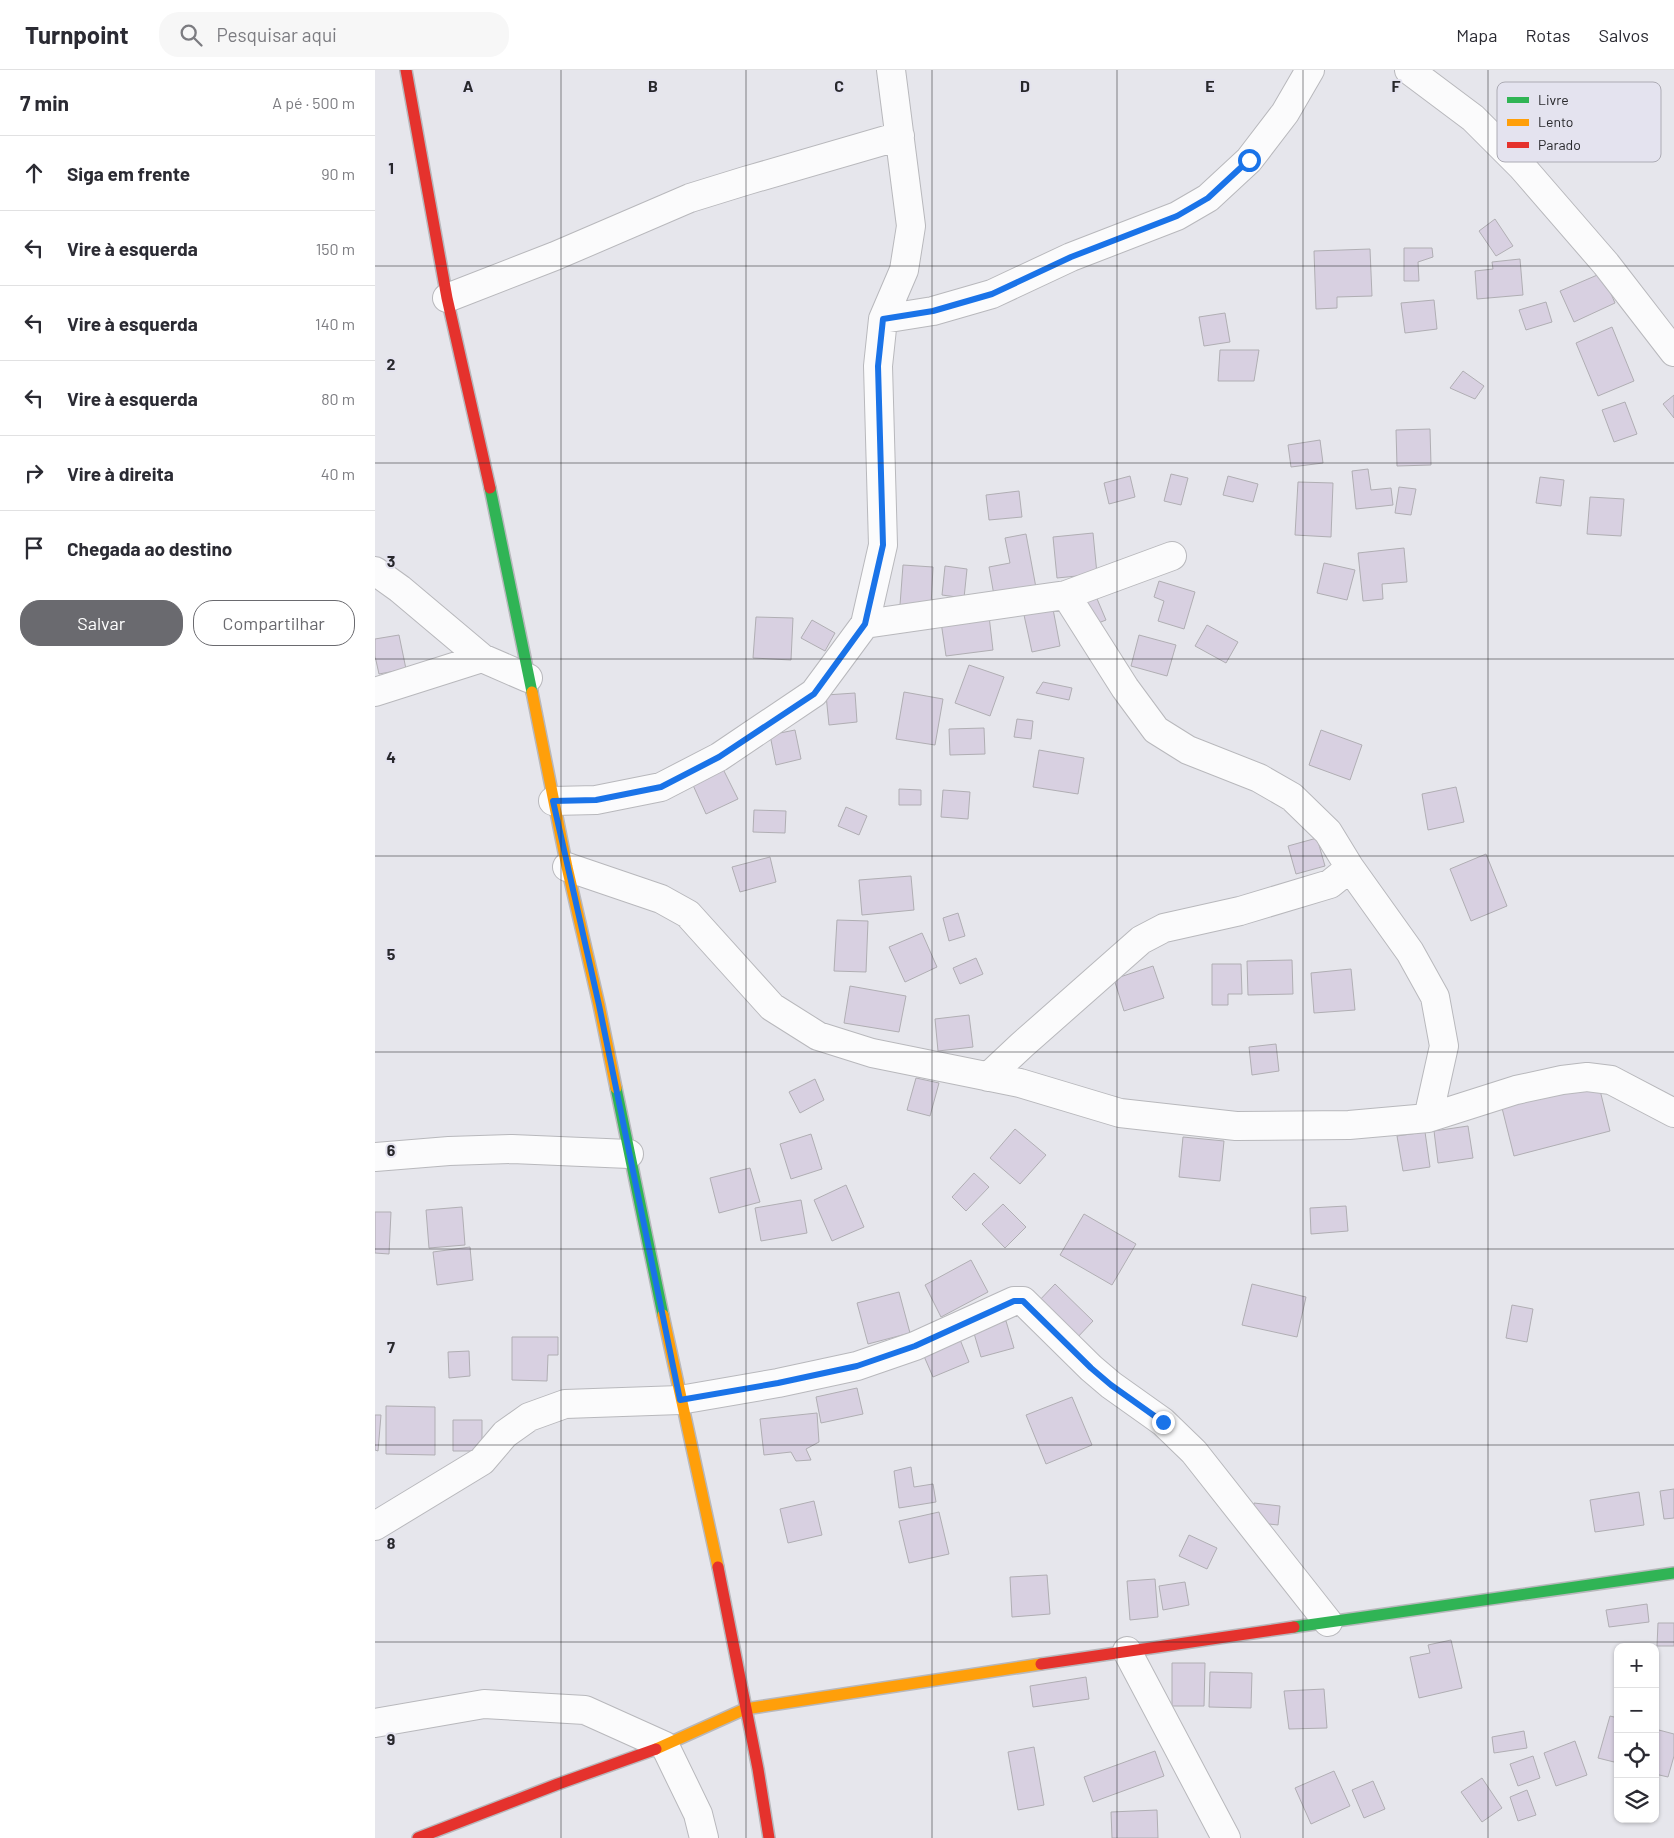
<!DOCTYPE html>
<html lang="pt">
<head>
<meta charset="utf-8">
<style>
  body { margin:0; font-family:Barlow,sans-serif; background:#f7f7f7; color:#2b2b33 }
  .controls { position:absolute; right:15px; bottom:15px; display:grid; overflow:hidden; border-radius:10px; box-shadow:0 1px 4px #0004 }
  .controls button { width:45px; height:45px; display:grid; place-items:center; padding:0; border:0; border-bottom:1px solid #e1e1e2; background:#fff; color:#2b2b33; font:25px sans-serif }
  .stop { position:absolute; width:15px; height:15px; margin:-11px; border:4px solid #1a73e8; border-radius:50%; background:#fff }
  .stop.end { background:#1a73e8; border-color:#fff; box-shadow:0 1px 5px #0008 }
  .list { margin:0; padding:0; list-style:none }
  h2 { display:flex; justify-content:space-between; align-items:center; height:65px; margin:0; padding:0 20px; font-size:21px }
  h2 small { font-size:16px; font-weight:400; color:#7c7c81 }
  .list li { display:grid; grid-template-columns:32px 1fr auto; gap:15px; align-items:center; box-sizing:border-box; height:75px; padding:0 20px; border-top:1px solid #e1e1e2 }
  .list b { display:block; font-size:19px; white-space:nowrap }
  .list em { font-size:16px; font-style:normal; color:#7c7c81 }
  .actions { display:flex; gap:10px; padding:15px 20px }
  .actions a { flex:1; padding:11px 0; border:1px solid #6a6a6f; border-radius:20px; text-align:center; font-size:18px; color:#6a6a6f }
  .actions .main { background:#6a6a6f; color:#fff }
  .icon { flex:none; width:28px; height:28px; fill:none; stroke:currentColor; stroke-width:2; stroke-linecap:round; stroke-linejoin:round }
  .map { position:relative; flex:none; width:1299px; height:1768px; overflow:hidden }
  header { display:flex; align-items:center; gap:30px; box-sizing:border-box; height:70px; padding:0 25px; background:#fff; border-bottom:1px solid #e1e1e2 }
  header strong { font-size:24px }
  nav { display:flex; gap:28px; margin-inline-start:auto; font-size:18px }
  .search { width:350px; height:45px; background:#f7f7f7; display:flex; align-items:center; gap:12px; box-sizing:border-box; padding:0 18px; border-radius:20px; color:#7c7c81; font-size:19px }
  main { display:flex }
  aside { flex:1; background:#fff }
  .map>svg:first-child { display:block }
  .building { fill:#d8d0e1; stroke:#b0aeb3 }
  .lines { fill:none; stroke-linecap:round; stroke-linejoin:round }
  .street-casing { stroke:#b8b8bc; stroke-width:30 }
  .fast-casing { stroke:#b8b8bc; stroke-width:14 }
  .slow-casing { stroke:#b8b8bc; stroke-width:14 }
  .jam-casing { stroke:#b8b8bc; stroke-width:14 }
  .street { stroke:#fbfbfc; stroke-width:28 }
  .fast { stroke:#30b455; stroke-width:11 }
  .slow { stroke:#ff9f0a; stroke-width:11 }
  .jam { stroke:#e5322d; stroke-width:11 }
  .route { stroke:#1a73e8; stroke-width:6 }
  .grid { fill:none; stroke:#28282c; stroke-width:1; stroke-opacity:0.55 }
  .key { fill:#e4e3ef; stroke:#acabb4; stroke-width:1 }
  .key-label { font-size:14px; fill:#28282c }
  .grid-label { font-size:16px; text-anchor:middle; font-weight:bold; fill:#28282c; stroke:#e4e3ef; stroke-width:4; stroke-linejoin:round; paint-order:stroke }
</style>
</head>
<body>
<header>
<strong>Turnpoint</strong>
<div class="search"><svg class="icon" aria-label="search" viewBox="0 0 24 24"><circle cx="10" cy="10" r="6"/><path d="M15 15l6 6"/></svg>Pesquisar aqui</div>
<nav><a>Mapa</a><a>Rotas</a><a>Salvos</a></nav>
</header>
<main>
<aside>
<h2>7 min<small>A pé · 500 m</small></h2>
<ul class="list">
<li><svg class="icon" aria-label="ahead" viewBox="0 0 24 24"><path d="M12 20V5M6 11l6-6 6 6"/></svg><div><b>Siga em frente</b></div><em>90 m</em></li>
<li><svg class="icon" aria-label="left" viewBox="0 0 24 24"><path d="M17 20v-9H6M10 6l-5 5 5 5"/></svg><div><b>Vire à esquerda</b></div><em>150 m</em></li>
<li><svg class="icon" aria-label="left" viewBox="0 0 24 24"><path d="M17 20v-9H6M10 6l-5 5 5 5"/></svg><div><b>Vire à esquerda</b></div><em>140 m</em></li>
<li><svg class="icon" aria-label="left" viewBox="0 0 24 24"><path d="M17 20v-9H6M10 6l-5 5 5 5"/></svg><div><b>Vire à esquerda</b></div><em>80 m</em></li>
<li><svg class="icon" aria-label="right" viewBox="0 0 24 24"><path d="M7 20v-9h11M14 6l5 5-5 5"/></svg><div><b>Vire à direita</b></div><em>40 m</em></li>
<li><svg class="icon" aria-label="arrive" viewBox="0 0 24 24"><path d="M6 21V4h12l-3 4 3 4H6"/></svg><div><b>Chegada ao destino</b></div></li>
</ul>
<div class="actions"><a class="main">Salvar</a><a>Compartilhar</a></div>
</aside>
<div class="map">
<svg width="1299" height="1768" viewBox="0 0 1299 1768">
  <rect width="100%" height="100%" fill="#e6e6ec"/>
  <path class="building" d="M1120,149l18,27 -17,10 -17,-25z
    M1029,178h28l1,9 -15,5 1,19h-15z
    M995,179l2,47 -35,1v11l-21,1 -2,-58z
    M1145,189l3,36 -46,4 -2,-28 18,-2 -1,-7z
    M1227,203l13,30 -41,19 -14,-31z
    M1059,230l3,29 -32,4 -4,-30z
    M1171,232l6,20 -26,8 -7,-20z
    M850,243l5,29 -26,4 -5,-29z
    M1237,257l22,54 -36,15 -22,-53z
    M845,280h39l-5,31h-36z
    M1088,301l21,15 -9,13 -25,-11z
    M1299,325v23l-11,-14z
    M1250,332l12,32 -23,8 -12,-32z
    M1055,359l1,36 -34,1 -1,-36z
    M945,370l3,23 -32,4 -3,-22z
    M993,399l3,21 20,-2 2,17 -37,4 -4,-38z
    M796,404l17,4 -7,27 -17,-4z
    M755,406l5,21 -26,7 -5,-21z
    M853,406l30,8 -5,18 -30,-7z
    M1165,407l24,3 -3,26 -25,-3z
    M923,412l35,1 -2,54 -36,-2z
    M1024,417l17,2 -5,26 -16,-2z
    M644,421l3,26 -33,3 -3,-25z
    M1215,427l34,2 -3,37 -34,-2z
    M718,463l4,41 -40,4 -4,-41z
    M651,464l11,59 -42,8 -6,-34 21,-4 -5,-25z
    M1029,478l3,34 -25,2 1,15 -20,2 -5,-48z
    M949,493l31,7 -8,30 -30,-7z
    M528,495l30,2 -2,39 -31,-1z
    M570,496l22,3 -3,29 -22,-3z
    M784,511l36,11 -11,37 -26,-8 6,-20 -10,-4z
    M720,524l11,26 -18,7 -11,-26z
    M678,539l7,37 -28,6 -8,-37z
    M614,546l4,34 -47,6 -5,-34z
    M381,547l37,1 -2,42 -38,-2z
    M437,550l23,13 -10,18 -24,-13z
    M832,555l31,17 -12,21 -31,-17z
    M24,565l7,34 -27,5 -4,-18v-17z
    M764,565l37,10 -9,31 -36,-10z
    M594,595l35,12 -14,39 -35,-13z
    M668,612l29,6 -3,12 -33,-7z
    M529,622l39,7 -8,46 -39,-6z
    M480,623l2,29 -28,3 -3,-30z
    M642,649l16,2 -2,18 -17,-2z
    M609,658l1,26 -35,1 -1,-26z
    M420,660l6,29 -25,6 -6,-30z
    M946,660l41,15 -12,35 -41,-15z
    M664,680l45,8 -6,36 -45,-7z
    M348,699l15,30 -32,15 -14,-31z
    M1081,717l8,35 -36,8 -6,-36z
    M524,719l22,1v15h-22z
    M568,720l27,2 -2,27 -27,-2z
    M471,737l21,9 -8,19 -21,-9z
    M379,740l32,1 -1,22 -32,-1z
    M942,768l8,28 -29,8 -8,-28z
    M1111,784l21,52 -36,15 -21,-52z
    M395,787l6,25 -36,10 -8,-25z
    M536,806l3,34 -52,5 -3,-35z
    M583,843l7,23 -16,5 -6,-23z
    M462,850l31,1 -2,51 -32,-1z
    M547,863l15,34 -32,15 -16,-35z
    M601,888l7,16 -23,10 -7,-16z
    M917,890l1,34 -45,1 -1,-34z
    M837,894h29l1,30h-14v11h-16z
    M778,896l11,32 -40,13 -10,-32z
    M976,899l4,41 -41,3 -3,-40z
    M475,916l56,10 -7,36 -55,-9z
    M594,945l4,32 -35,4 -3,-32z
    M901,974l3,27 -27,4 -3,-28z
    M541,1008l23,5 -9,33 -23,-6z
    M440,1009l9,21 -24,13 -11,-21z
    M1223,1012l12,49 -96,25 -15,-60z
    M1093,1056l5,32 -35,5 -4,-32z
    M640,1059l31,26 -26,29 -30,-26z
    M1050,1062l5,35 -27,4 -6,-35z
    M436,1064l11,35 -31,10 -11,-35z
    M808,1067l41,4 -4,40 -41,-4z
    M375,1098l10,34 -41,11 -9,-35z
    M599,1103l15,14 -23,24 -14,-14z
    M471,1115l18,42 -32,14 -18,-41z
    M426,1130l6,33 -46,8 -6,-33z
    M628,1134l23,23 -21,21 -23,-24z
    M971,1136l2,25 -37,3 -1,-26z
    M87,1137l3,38 -36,3 -3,-38z
    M0,1142h16l-2,42 -14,-1z
    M709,1144l52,30 -24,41 -52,-30z
    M95,1177l3,33 -36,5 -4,-33z
    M596,1190l17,32 -47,25 -16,-32z
    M680,1214l38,37 -18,19 -39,-36z
    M877,1214l54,13 -9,40 -55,-12z
    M524,1222l11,41 -42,11 -11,-41z
    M1137,1235l21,4 -6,33 -21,-4z
    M631,1251l8,27 -33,9 -8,-27z
    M582,1262l12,30 -36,15 -13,-30z
    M137,1267h46v18h-10l-1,26 -35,-1z
    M94,1281l1,25 -21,2 -1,-26z
    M482,1318l6,26 -42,9 -5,-26z
    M697,1327l20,48 -46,19 -20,-49z
    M11,1336l49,1v48l-49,-1z
    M442,1343l2,29 -13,7 5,11 -15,1 -5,-9 -27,3 -4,-36z
    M0,1345h6l-3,36 -3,-1z
    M78,1350h29v31h-29z
    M536,1397l3,20 19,-3 3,18 -37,6 -5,-37z
    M1299,1419v29l-10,1 -4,-28z
    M1264,1422l5,33 -49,7 -5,-32z
    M439,1431l8,34 -34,8 -8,-34z
    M879,1433l26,3 -2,19 -26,-3z
    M564,1442l10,42 -40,9 -10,-42z
    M814,1465l28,13 -10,21 -28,-13z
    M672,1505l3,39 -38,3 -2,-40z
    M780,1509l3,38 -28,3 -3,-39z
    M810,1512l4,23 -26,5 -4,-24z
    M1272,1534l2,18 -40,5 -3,-17z
    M1283,1553h16v23h-17z
    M1076,1570l11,48 -43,10 -9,-41 20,-4 -2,-8z
    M797,1593h33l-1,43h-32z
    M835,1602l42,1 -1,35 -42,-1z
    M711,1607l3,22 -56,8 -3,-21z
    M949,1619l3,39 -38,1 -5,-38z
    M1235,1646l8,2v45l-20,-5z
    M1280,1659l19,5v22l-6,21 -13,-3z
    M1149,1661l3,17 -33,5 -2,-16z
    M1200,1671l12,34 -31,11 -12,-33z
    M659,1677l10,58 -26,5 -10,-58z
    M780,1681l9,25 -71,26 -9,-25z
    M1158,1686l7,22 -22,8 -8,-22z
    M959,1701l16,35 -39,18 -16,-36z
    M1107,1708l20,30 -20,14 -21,-30z
    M998,1711l12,28 -21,9 -12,-28z
    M1152,1720l9,25 -18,6 -8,-24z
    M782,1740l1,28h-46l-1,-26z"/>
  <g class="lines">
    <g class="street-casing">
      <path id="street" d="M1034,0l64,48 49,49 84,97 68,88
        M72,228l108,-42 135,-58 55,-17 155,-45
        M508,249l50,-8 59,-17 79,-37 106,-41 31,-18 41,-38 36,-47 25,-43
        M0,501l25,18 82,69 46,20
        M490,554l201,-29 106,-39
        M0,622l107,-34
        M178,731l43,-1 65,-13 58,-30 95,-64 51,-69 18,-79 -5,-179 5,-47 21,-49 7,-44 -20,-156
        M192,797l94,32 27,15 84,93 46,29 54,17 148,30 100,30 116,13 113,-1 79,-7 88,-28 46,-10 25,-3 24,3 63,33
        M975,798l60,84 25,45 9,49 -16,72
        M613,1007l34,-32 119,-105 23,-12 76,-17 90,-27 20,-16 -22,-36 -36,-35 -33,-19 -71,-28 -32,-20 -31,-42 -59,-93
        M0,1087l74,-6 63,-2 117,5
        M0,1456l107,-65 23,-27 24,-17 36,-13 115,-4 98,-17 79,-17 58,-20 99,-45h9l68,67 20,17 52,37 31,30 134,170
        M752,1581l99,187
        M0,1653l109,-19 101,6 80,36 33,68 6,24"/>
    </g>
    <g class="fast-casing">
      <path id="fast" d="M115,418l42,204
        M241,1018l47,227
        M919,1557l380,-54"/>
    </g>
    <g class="slow-casing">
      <path id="slow" d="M157,622l35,175 32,138 17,83
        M288,1245l55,252
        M281,1679l89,-40 296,-45"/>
    </g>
    <g class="jam-casing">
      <path id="jam" d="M31,0l41,228 43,190
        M343,1497l40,202 11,69
        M666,1594l253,-37
        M43,1768l140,-54 98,-35"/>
    </g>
    <use href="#street" class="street"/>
    <use href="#fast" class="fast"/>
    <use href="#slow" class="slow"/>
    <use href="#jam" class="jam"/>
  </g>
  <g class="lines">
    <path class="route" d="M788,1352l-52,-37 -20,-17 -68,-67h-9l-99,45 -58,20 -79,17 -98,17 -81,-395 -46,-204 43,-1 65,-13 58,-30 95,-63 51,-70 18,-79 -5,-179 5,-47 50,-8 59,-17 79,-37 106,-41 31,-18 41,-38"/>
  </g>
  <path class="grid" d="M186,0v1768M371,0v1768M557,0v1768M742,0v1768M928,0v1768M1113,0v1768M0,196h1299M0,393h1299M0,589h1299M0,786h1299M0,982h1299M0,1179h1299M0,1375h1299M0,1572h1299"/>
  <rect x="1122" y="12" width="164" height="80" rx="8" class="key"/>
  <rect x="1132" y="27" width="22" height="6" fill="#30b455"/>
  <rect x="1132" y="49" width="22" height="7" fill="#ff9f0a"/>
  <rect x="1132" y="72" width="22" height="6" fill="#e5322d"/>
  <g class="key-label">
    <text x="1163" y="35">Livre</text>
    <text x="1163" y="57">Lento</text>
    <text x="1163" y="80">Parado</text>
  </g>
  <g class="grid-label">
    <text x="93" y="22">A</text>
    <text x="278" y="22">B</text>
    <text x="464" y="22">C</text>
    <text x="650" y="22">D</text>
    <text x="835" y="22">E</text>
    <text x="1021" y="22">F</text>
    <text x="16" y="104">1</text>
    <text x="16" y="300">2</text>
    <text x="16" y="497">3</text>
    <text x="16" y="693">4</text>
    <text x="16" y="890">5</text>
    <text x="16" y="1086">6</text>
    <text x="16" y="1283">7</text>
    <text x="16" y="1479">8</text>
    <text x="16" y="1675">9</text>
  </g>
</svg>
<div class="controls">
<button>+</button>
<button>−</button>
<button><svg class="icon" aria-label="locate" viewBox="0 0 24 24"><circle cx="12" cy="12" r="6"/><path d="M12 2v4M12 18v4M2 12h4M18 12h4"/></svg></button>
<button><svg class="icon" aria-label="layers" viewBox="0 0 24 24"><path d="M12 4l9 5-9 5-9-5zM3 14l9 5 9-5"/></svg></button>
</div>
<div class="stop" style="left:874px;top:90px"></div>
<div class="stop end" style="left:788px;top:1352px"></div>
</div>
</main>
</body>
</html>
